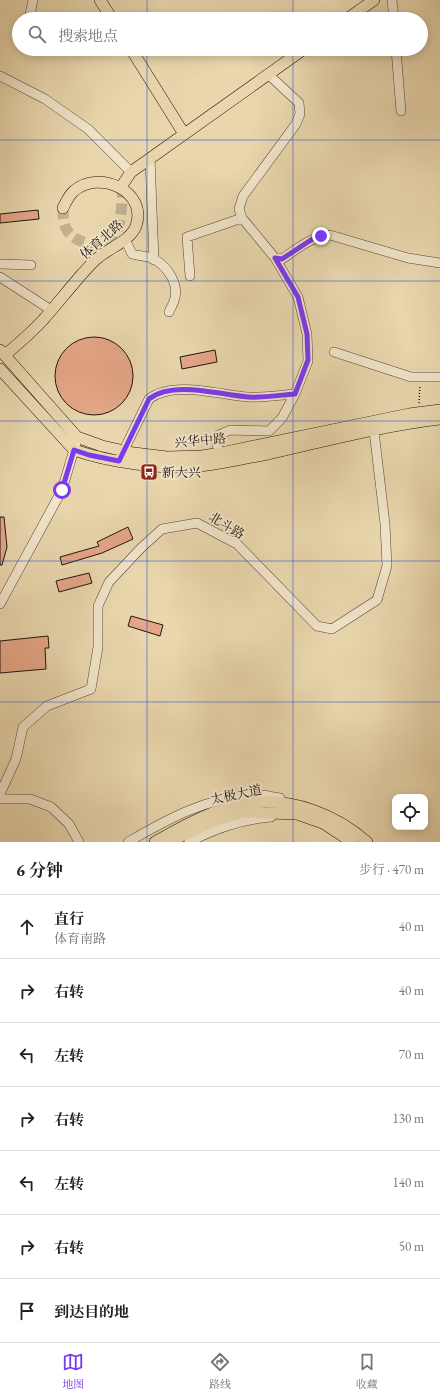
<!DOCTYPE html>
<html lang="zh">
<head>
<meta charset="utf-8">
<style>
  body { margin:0; font-family:"EB Garamond","Noto Serif SC",serif; background:#f6f6f6; color:#222 }
  .controls { position:absolute; right:12px; bottom:12px; display:grid; overflow:hidden; border-radius:8px; box-shadow:0 2px 10px #0003 }
  .controls button { width:36px; height:36px; display:grid; place-items:center; padding:0; border:0; border-bottom:1px solid #e0e0e0; background:#fff; color:#222; font:20px sans-serif }
  .stop { position:absolute; width:12px; height:12px; margin:-9px; border:3px solid #7c3aed; border-radius:50%; background:#fff }
  .stop.end { background:#7c3aed; border-color:#fff; box-shadow:0 1px 4px #0008 }
  .list { margin:0; padding:0; list-style:none }
  h2 { display:flex; justify-content:space-between; align-items:center; height:52px; margin:0; padding:0 16px; font-size:17px }
  h2 small { font-size:13px; font-weight:400; color:#767676 }
  .list li { display:grid; grid-template-columns:26px 1fr auto; gap:12px; align-items:center; box-sizing:border-box; height:64px; padding:0 16px; border-top:1px solid #e0e0e0 }
  .list b { display:block; font-size:15px; white-space:nowrap }
  .list p { margin:0; font-size:13px; white-space:nowrap; color:#767676 }
  .list em { font-size:13px; font-style:normal; color:#767676 }
  .icon { flex:none; width:22px; height:22px; fill:none; stroke:currentColor; stroke-width:2; stroke-linecap:round; stroke-linejoin:round }
  .map { position:relative; flex:none; width:440px; height:842px; overflow:hidden }
  .search { position:absolute; background:#fff; box-shadow:0 2px 10px #0003; left:12px; right:12px; top:12px; height:44px; display:flex; align-items:center; gap:10px; box-sizing:border-box; padding:0 14px; border-radius:22px; color:#767676; font-size:15px }
  .sheet { height:500px; background:#fff }
  nav { display:flex; justify-content:space-around; align-items:center; box-sizing:border-box; height:56px; border-top:1px solid #e0e0e0; background:#fff; font-size:11px; color:#767676 }
  nav a { display:grid; justify-items:center; gap:2px }
  nav .on { color:#7c3aed }
  .map>svg:first-child { display:block }
  .building { fill:#e4a687; stroke:#20150f }
  .lines { fill:none; stroke-linecap:round; stroke-linejoin:round }
  .major-tunnel { stroke:#c1af8d; stroke-width:11; stroke-dasharray:11 5.5; stroke-linecap:butt }
  .minor-casing { stroke:#524536; stroke-width:10 }
  .major-casing { stroke:#20150f; stroke-width:12 }
  .path { stroke:#20150f; stroke-width:1.5; stroke-dasharray:1 2; stroke-linecap:butt }
  .minor { stroke:#f1e4ca; stroke-width:9 }
  .major { stroke:#e9d6ad; stroke-width:11 }
  .route { stroke:#7c3aed; stroke-width:5 }
  .grid { fill:none; stroke:#1d4ed8; stroke-width:1; stroke-opacity:0.55 }
  .labels { text-anchor:middle; stroke-width:3.5; stroke-linejoin:round; paint-order:stroke }
  .street-label { font-size:13px; fill:#20150f; stroke:#f1e4ca }
  .poi-label { font-size:13px; fill:#20150f; stroke:#f1e4ca; text-anchor:start }
</style>
</head>
<body>
<div class="map">
<svg width="440" height="842" viewBox="0 0 440 842">
  <rect width="100%" height="100%" fill="#e9d6ad"/>
  <filter id="stains"><feTurbulence type="fractalNoise" baseFrequency=".005" numOctaves="4"/><feColorMatrix values="0 0 0 0 .2 0 0 0 0 .09 0 0 0 0 .02 0 0 0 .5 -.17"/></filter>
  <radialGradient id="worn" r=".72"><stop offset=".6" stop-color="#630" stop-opacity="0"/><stop offset="1" stop-color="#630" stop-opacity=".3"/></radialGradient>
  <path class="building" d="M38,210l1,9 -39,4v-9z
    M55 376a39 39 0 1 1 78 0a39 39 0 1 1-78 0Z
    M215,350l2,12 -35,7 -2,-12z
    M0,517h4l3,30 -5,18h-2z
    M128,527l5,12 -31,14 -40,12 -2,-8 39,-11 -2,-4z
    M89,573l3,10 -33,9 -3,-11z
    M131,616l32,9 -3,11 -32,-10z
    M48,636l1,12h-4l1,21 -46,4v-32z"/>
  <g class="lines">
    <path class="major-tunnel" d="M63,208c0,9 0,19 7,26 11,12 37,14 46,-1 6,-12 6,-35 7,-49"/>
    <g class="minor-casing">
      <path id="minor" d="M392,0l2,19
        M29,19l4,-19
        M396,49l5,62
        M268,74l31,29 1,11 -4,10 -53,72 -4,13 3,9 33,40 7,1c15,-10 30,-23 48,-24l78,23 32,5
        M0,76l45,23 43,30 43,43
        M150,158l4,102
        M125,239l7,15c7,2 16,2 22,5 14,8 26,26 20,42 -1,4 -4,8 -5,11
        M0,264l31,1
        M190,276l-3,-39 55,-19
        M0,277l51,33
        M334,352l77,25h29
        M121,456l28,-57c24,-19 71,-4 99,-2 15,1 32,-2 47,-3
        M222,458l-5,-13 2,-10 11,-5 39,1 13,-13 13,-24 13,-33 -1,-27 -9,-37 -23,-39
        M0,604l62,-114 14,-47
        M0,794l16,-35 7,-32 24,-21 44,-17 7,-42v-41l11,-24 32,-34 21,-19 35,-6 40,21 80,82 15,3 45,-29 10,-34 -2,-42 -11,-93
        M0,799h30l21,8 18,17 10,18
        M128,842c40,-23 79,-45 127,-47 8,-1 17,2 25,3
        M189,842c27,-14 51,-22 82,-25"/>
    </g>
    <g class="major-casing">
      <path id="major" d="M100,0l12,19
        M347,19l27,-19
        M131,49l53,85
        M123,184l8,-12 173,-123
        M0,350l77,87 25,9 32,7 33,4 35,-1 19,-3 188,-39 31,-4
        M5,355c13,-11 26,-22 38,-35 13,-15 26,-31 39,-46 6,-6 11,-13 17,-17 12,-10 31,-16 37,-31 12,-35 -37,-57 -62,-35 -5,4 -8,11 -11,17
        M0,369l74,81c35,12 88,20 125,16 23,-2 46,-8 69,-12 57,-13 114,-28 172,-35
        M171,841l41,-19 30,-10 55,2 26,9 29,19
        M155,842c52,-29 96,-54 157,-32 20,7 39,18 55,32"/>
    </g>
    <path class="path" d="M419,403l1,-18"/>
    <use href="#minor" class="minor"/>
    <use href="#major" class="major"/>
  </g>
  <g class="lines">
    <path class="route" d="M62,490l12,-40 15,5 30,6 30,-62c24,-19 71,-4 99,-2 15,1 32,-2 47,-3l13,-34 -1,-26 -9,-37 -23,-39 7,1 32,-21 7,-2"/>
  </g>
  <path class="grid" d="M147,0v19M293,0v19M147,49v793M293,49v793M0,140h440M0,281h440M0,421h440M0,561h440M0,702h440"/>
  <defs>
    <g id="bus-square" transform="scale(0.9)"><rect x="-9" y="-9" width="18" height="18" rx="4" fill="#8f2418" stroke="#f1e4ca"/><path d="M-5-6H5V4H4V6H2V4H-2V6H-4V4H-5ZM-3.5-4V0h7V-4ZM-3.5 1.2v1.5H-2V1.2ZM2 1.2v1.5H3.5V1.2Z" fill="#fff"/></g>
  </defs>
  <g fill-rule="evenodd">
    <use href="#bus-square" x="149" y="472"/>
  </g>
  <g class="labels">
    <g class="street-label">
      <text transform="translate(101 239) rotate(-41)" y="5">体育北路</text>
      <text transform="translate(200 440) rotate(-5)" y="5">兴华中路</text>
      <text transform="translate(227 525) rotate(31)" y="5">北斗路</text>
      <text transform="translate(236 794) rotate(-12)" y="5">太极大道</text>
    </g>
    <g class="poi-label">
      <text x="162" y="477">新大兴</text>
    </g>
  </g>
  <rect width="100%" height="100%" filter="url(#stains)"/>
  <rect width="100%" height="100%" fill="url(#worn)"/>
</svg>
<div class="controls">
<button><svg class="icon" aria-label="locate" viewBox="0 0 24 24"><circle cx="12" cy="12" r="6"/><path d="M12 2v4M12 18v4M2 12h4M18 12h4"/></svg></button>
</div>
<div class="stop" style="left:62px;top:490px"></div>
<div class="stop end" style="left:321px;top:236px"></div>
<div class="search"><svg class="icon" aria-label="search" viewBox="0 0 24 24"><circle cx="10" cy="10" r="6"/><path d="M15 15l6 6"/></svg>搜索地点</div>
</div>
<section class="sheet">
<h2>6 分钟<small>步行 · 470 m</small></h2>
<ul class="list">
<li><svg class="icon" aria-label="ahead" viewBox="0 0 24 24"><path d="M12 20V5M6 11l6-6 6 6"/></svg><div><b>直行</b><p>体育南路</p></div><em>40 m</em></li>
<li><svg class="icon" aria-label="right" viewBox="0 0 24 24"><path d="M7 20v-9h11M14 6l5 5-5 5"/></svg><div><b>右转</b></div><em>40 m</em></li>
<li><svg class="icon" aria-label="left" viewBox="0 0 24 24"><path d="M17 20v-9H6M10 6l-5 5 5 5"/></svg><div><b>左转</b></div><em>70 m</em></li>
<li><svg class="icon" aria-label="right" viewBox="0 0 24 24"><path d="M7 20v-9h11M14 6l5 5-5 5"/></svg><div><b>右转</b></div><em>130 m</em></li>
<li><svg class="icon" aria-label="left" viewBox="0 0 24 24"><path d="M17 20v-9H6M10 6l-5 5 5 5"/></svg><div><b>左转</b></div><em>140 m</em></li>
<li><svg class="icon" aria-label="right" viewBox="0 0 24 24"><path d="M7 20v-9h11M14 6l5 5-5 5"/></svg><div><b>右转</b></div><em>50 m</em></li>
<li><svg class="icon" aria-label="arrive" viewBox="0 0 24 24"><path d="M6 21V4h12l-3 4 3 4H6"/></svg><div><b>到达目的地</b></div></li>
</ul>
</section>
<nav>
<a class="on"><svg class="icon" aria-label="map" viewBox="0 0 24 24"><path d="M3 6l6-2 6 2 6-2v14l-6 2-6-2-6 2zM9 4v14M15 6v14"/></svg>地图</a>
<a><svg class="icon" aria-label="directions" viewBox="0 0 24 24"><path d="M12 3l9 9-9 9-9-9zM9 14v-3h6M13 9l2 2-2 2"/></svg>路线</a>
<a><svg class="icon" aria-label="saved" viewBox="0 0 24 24"><path d="M7 4h10v16l-5-4-5 4z"/></svg>收藏</a>
</nav>
</body>
</html>
